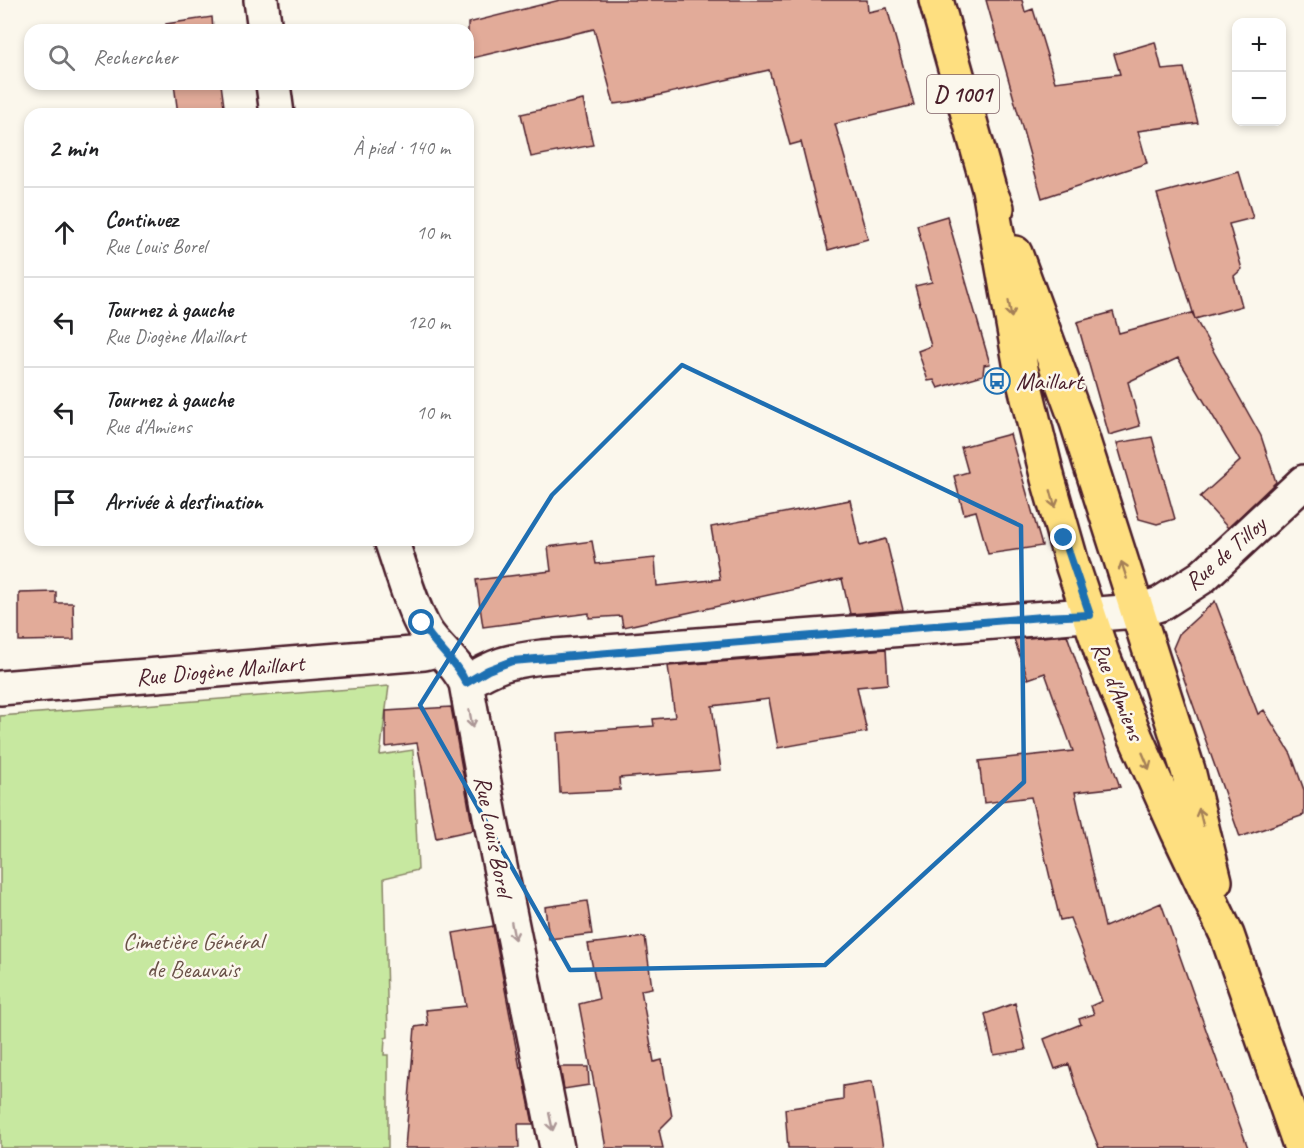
<!DOCTYPE html>
<html lang="fr">
<head>
<meta charset="utf-8">
<style>
  body { margin:0; font-family:Caveat,sans-serif; background:#f6f6f6; color:#202124 }
  .controls { position:absolute; right:18px; top:18px; display:grid; overflow:hidden; border-radius:12px; box-shadow:0 3px 9px #0003 }
  .controls button { width:54px; height:54px; display:grid; place-items:center; padding:0; border:0; border-bottom:2px solid #e0e0e0; background:#fff; color:#202124; font:30px sans-serif }
  .stop { position:absolute; width:18px; height:18px; margin:-14px; border:4px solid #1f6fb2; border-radius:50%; background:#fff }
  .stop.end { background:#1f6fb2; border-color:#fff; box-shadow:0 2px 6px #0008 }
  .list { margin:0; padding:0; list-style:none }
  h2 { display:flex; justify-content:space-between; align-items:center; height:78px; margin:0; padding:0 24px; font-size:26px }
  h2 small { font-size:20px; font-weight:400; color:#757577 }
  .list li { display:grid; grid-template-columns:39px 1fr auto; gap:18px; align-items:center; box-sizing:border-box; height:90px; padding:0 24px; border-top:2px solid #e0e0e0 }
  .list b { display:block; font-size:22px; white-space:nowrap }
  .list p { margin:0; font-size:20px; white-space:nowrap; color:#757577 }
  .list em { font-size:20px; font-style:normal; color:#757577 }
  .icon { flex:none; width:33px; height:33px; fill:none; stroke:currentColor; stroke-width:2; stroke-linecap:round; stroke-linejoin:round }
  .map { position:relative; flex:none; width:1304px; height:1148px; overflow:hidden }
  .search { position:absolute; background:#fff; box-shadow:0 3px 9px #0003; left:24px; top:24px; width:450px; height:66px; display:flex; align-items:center; gap:15px; box-sizing:border-box; padding:0 21px; border-radius:18px; color:#757577; font-size:22px }
  .panel { position:absolute; background:#fff; box-shadow:0 3px 9px #0003; left:24px; top:108px; width:450px; height:438px; border-radius:18px }
  .map>svg:first-child { display:block }
  .green { fill:#c7e8a0; stroke:#888466; stroke-width:1.5 }
  .building { fill:#e2ab99; stroke:#4a1f2b; stroke-width:1.5 }
  .lines { fill:none; stroke-linecap:round; stroke-linejoin:round }
  .minor-casing { stroke:#4a1f2b; stroke-width:38 }
  .primary-casing { stroke:#4a1f2b; stroke-width:38 }
  .minor { stroke:#fbf7ec; stroke-width:33 }
  .primary { stroke:#fedf80; stroke-width:33 }
  .oneway { stroke:#a47f56 }
  .oneway2 { stroke:#ab9695 }
  .route { stroke:#1f6fb2; stroke-width:8 }
  .marked { fill:none; stroke:#1f6fb2; stroke-width:4.5; stroke-linejoin:round }
  .labels { text-anchor:middle; stroke-width:5; stroke-linejoin:round; paint-order:stroke }
  .shield { fill:#fbf7ec; stroke:#7f6065; stroke-width:1.5 }
  .shield-label { font-size:22px; font-weight:bold; fill:#4a1f2b }
  .poi-label { font-size:24px; fill:#4a1f2b; stroke:#fbf7ec; text-anchor:start }
  .street-label { font-size:24px; fill:#4a1f2b; stroke:#fbf7ec }
  .park-label { font-size:24px; fill:#695148; stroke:#fbf7ec }
</style>
</head>
<body>
<div class="map">
<svg width="1304" height="1148" viewBox="0 0 1304 1148">
  <rect width="100%" height="100%" fill="#fbf7ec"/>
  <filter id="ink" filterUnits="userSpaceOnUse"><feTurbulence type="fractalNoise" baseFrequency=".0167" numOctaves="2"/><feDisplacementMap in="SourceGraphic" scale="12" xChannelSelector="R" yChannelSelector="G"/><feConvolveMatrix kernelMatrix="1 2 1 2 8 2 1 2 1" color-interpolation-filters="sRGB"/></filter>
  <g filter="url(#ink)">
    <path class="green" d="M389,686l-9,69 33,-5 5,120 -34,8 4,159 -3,1 -1,17h4v93h-388v-432z"/>
    <path class="building" d="M560,0h307l1,12 19,-4 27,97 -79,19 33,115 -40,11 -27,-108 -11,3 -21,-75 -139,32 -16,2 -20,-75 -126,30v-36z
      M986,0h36l3,12 8,-3 22,73 65,-8 -6,-20 41,-12 7,28 22,-2 14,55 -60,8 9,32 -105,35z
      M212,17l1,13h-46l-1,-6z
      M174,84h47l4,30h-47z
      M583,100l10,45 -62,12 -10,-43z
      M1239,172l14,46 -24,6 13,45 -8,7 8,30 -47,13 -38,-125z
      M947,216l43,148 -6,1 -1,10 -45,13 -4,-8 -6,1 -10,-30 13,-5 -16,-60 17,-4 -15,-57z
      M1113,312l6,21 73,-20 69,123 15,46 -48,46 -28,-31 40,-36 -62,-103 -50,24 12,44 -31,9 -32,-113z
      M1010,434l32,112 -54,8 -12,-43 -12,3 -10,-38 14,-4 -7,-25z
      M1152,437l23,82 -18,5 -18,-5 -22,-76z
      M850,500l10,46 26,-7 17,71 -53,4 -8,-35 -219,48 -2,-11 -32,2v-5l-106,14 -7,-47 75,-9 -3,-24 44,-6 4,23 59,-6 2,28 63,-7 -9,-52z
      M56,592v11h17l1,37 -55,1v-48z
      M1215,601l43,113 6,-4 27,44 13,36v25l-64,22 -67,-189 6,-14z
      M1067,635l53,152 -45,5 30,135 56,-24 87,245h-149l-20,-50 -10,-34 -14,5 -11,-30 37,-15 -2,-5 15,-5 -3,-8 11,-5 -32,-83 -10,2 -29,-123 -47,6 -5,-42 94,-10 -28,-78 -17,6 -14,-40z
      M886,649l2,35 -31,3 10,45 -89,16 -9,-49 -57,7 9,64 -102,8 1,12 -60,3 -3,-60 97,-7 -1,-7 22,-2 -7,-51z
      M451,707l22,123 -37,8 -19,-95 -31,4v-36z
      M587,901l5,33 -43,5 -4,-32z
      M493,926l27,142h2l11,56h-15l1,24h-114l10,-121 13,-2 -2,-15 40,-4 -13,-73z
      M645,937l7,51 -11,2 13,72 8,-2 10,57 -13,13 4,18h-57l-27,-144 20,-5 -11,-55z
      M1015,1003l11,47 -32,5 -9,-41z
      M560,1067h28l1,18 -25,4z
      M872,1081l11,67h-95l-3,-39 58,-9v-14z"/>
    <g class="lines">
      <g class="minor-casing">
        <path id="minor" d="M261,0l4,30
          M273,84l4,30
          M391,540c10,28 20,67 35,92 12,18 31,31 40,51l26,144 65,321
          M466,683c29,-18 42,-22 76,-26l595,-46 23,-7 42,-27 102,-95
          M0,688l424,-35 16,-4"/>
      </g>
      <g class="primary-casing">
        <path id="primary" d="M936,0l53,189 8,19
          M989,189l33,185 26,105 25,88 29,87 34,84 42,94 49,103 74,213
          M1015,253l62,169 111,348 27,111"/>
      </g>
      <use href="#minor" class="minor"/>
      <use href="#primary" class="primary"/>
    </g>
    <defs><path id="oneway-shaft" d="M-6 0H5M1.5-3L5.5 0L1.5 3" fill="none" stroke-width="1.6" stroke-linecap="round" stroke-linejoin="round" transform="scale(1.5)"/></defs>
    <g class="oneway">
      <use href="#oneway-shaft" transform="translate(1010 309) rotate(80)"/>
      <use href="#oneway-shaft" transform="translate(1053 499) rotate(75)"/>
      <use href="#oneway-shaft" transform="translate(1124 570) rotate(-108)"/>
      <use href="#oneway-shaft" transform="translate(1146 761) rotate(67)"/>
      <use href="#oneway-shaft" transform="translate(1201 817) rotate(-104)"/>
    </g>
    <g class="oneway2">
      <use href="#oneway-shaft" transform="translate(471 719) rotate(80)"/>
      <use href="#oneway-shaft" transform="translate(513 931) rotate(79)"/>
      <use href="#oneway-shaft" transform="translate(551 1122) rotate(78)"/>
    </g>
  </g>
  <g class="lines" filter="url(#ink)">
    <path class="route" d="M422,623c11,23 34,37 44,60l22,-13 24,-9 530,-44 48,-2 -26,-77"/>
  </g>
  <path class="marked" d="M682,365l339,161 3,256 -199,183 -255,5 -150,-265 132,-210z"/>
  <defs>
    <g id="bus-ring" transform="scale(1.35)"><circle r="9.5" fill="#fbf7ec" stroke="#1f6fb2" stroke-width="1.5"/><path d="M-5-6H5V4H4V6H2V4H-2V6H-4V4H-5ZM-3.5-4V0h7V-4ZM-3.5 1.2v1.5H-2V1.2ZM2 1.2v1.5H3.5V1.2Z" fill="#1f6fb2"/></g>
  </defs>
  <g fill-rule="evenodd">
    <use href="#bus-ring" x="997" y="381"/>
  </g>
  <g class="labels">
    <rect class="shield" x="927" y="75" width="72" height="38" rx="4.5"/>
    <g class="shield-label">
      <text x="963" y="102">D 1001</text>
    </g>
    <g class="poi-label">
      <text x="1016" y="389">Maillart</text>
    </g>
    <g class="street-label">
      <text transform="translate(1225 553) rotate(-41)" y="8">Rue de Tilloy</text>
      <text transform="translate(220 670) rotate(-5)" y="8">Rue Diogène Maillart</text>
      <text transform="translate(1118 691) rotate(68)" y="8">Rue d'Amiens</text>
      <text transform="translate(494 836) rotate(79)" y="8">Rue Louis Borel</text>
    </g>
    <g class="park-label">
      <text x="193" y="949">Cimetière Général<tspan x="193" dy="28">de Beauvais</tspan></text>
    </g>
  </g>
</svg>
<div class="controls">
<button>+</button>
<button>−</button>
</div>
<div class="stop" style="left:422px;top:623px"></div>
<div class="stop end" style="left:1064px;top:538px"></div>
<div class="search"><svg class="icon" aria-label="search" viewBox="0 0 24 24"><circle cx="10" cy="10" r="6"/><path d="M15 15l6 6"/></svg>Rechercher</div>
<section class="panel">
<h2>2 min<small>À pied · 140 m</small></h2>
<ul class="list">
<li><svg class="icon" aria-label="ahead" viewBox="0 0 24 24"><path d="M12 20V5M6 11l6-6 6 6"/></svg><div><b>Continuez</b><p>Rue Louis Borel</p></div><em>10 m</em></li>
<li><svg class="icon" aria-label="left" viewBox="0 0 24 24"><path d="M17 20v-9H6M10 6l-5 5 5 5"/></svg><div><b>Tournez à gauche</b><p>Rue Diogène Maillart</p></div><em>120 m</em></li>
<li><svg class="icon" aria-label="left" viewBox="0 0 24 24"><path d="M17 20v-9H6M10 6l-5 5 5 5"/></svg><div><b>Tournez à gauche</b><p>Rue d'Amiens</p></div><em>10 m</em></li>
<li><svg class="icon" aria-label="arrive" viewBox="0 0 24 24"><path d="M6 21V4h12l-3 4 3 4H6"/></svg><div><b>Arrivée à destination</b></div></li>
</ul>
</section>
</div>
</body>
</html>
